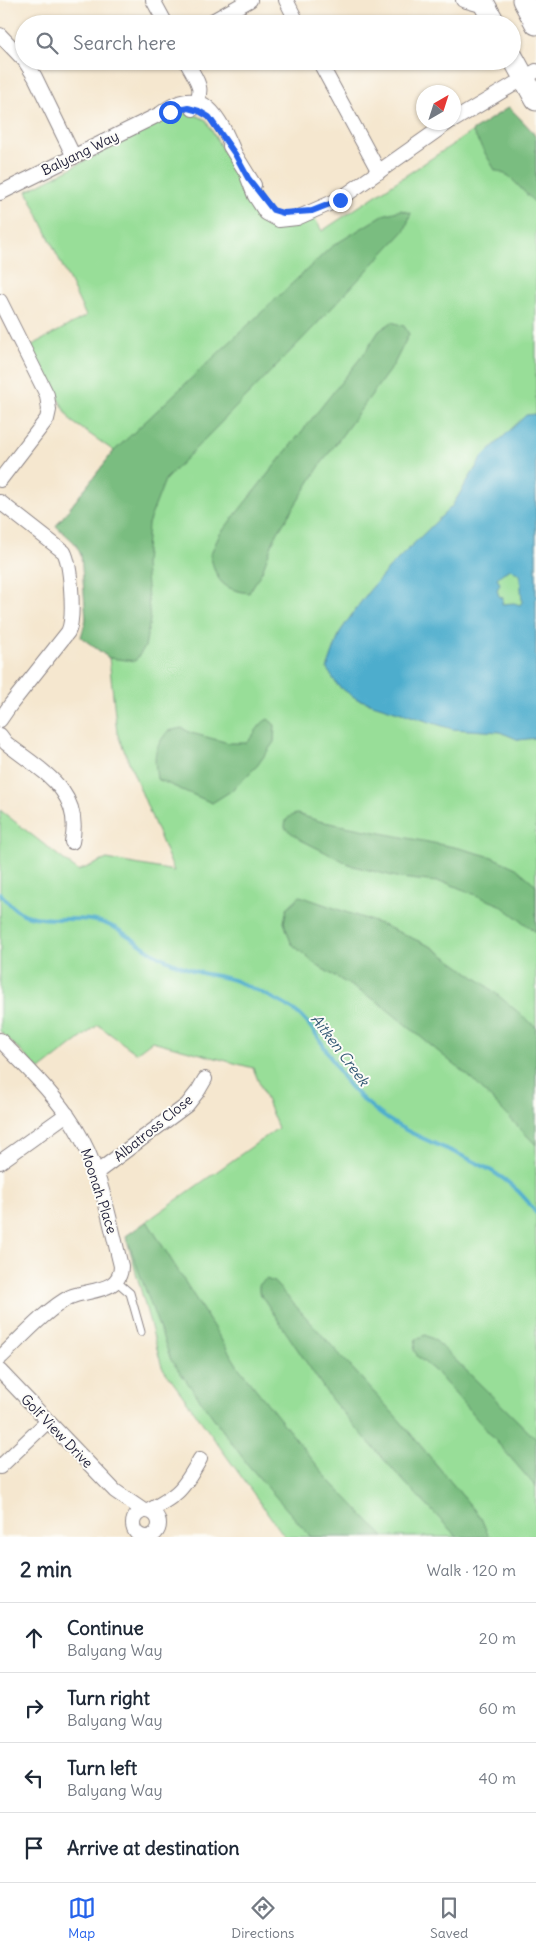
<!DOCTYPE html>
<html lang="en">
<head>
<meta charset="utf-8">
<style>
  body { margin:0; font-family:Delius,sans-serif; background:#f6f6f7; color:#1f2937 }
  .compass { position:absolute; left:416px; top:85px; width:45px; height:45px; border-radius:50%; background:#fff; box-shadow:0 1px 4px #0004; rotate:39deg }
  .stop { position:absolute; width:15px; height:15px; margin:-11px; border:4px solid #2563eb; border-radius:50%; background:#fff }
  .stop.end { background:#2563eb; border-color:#fff; box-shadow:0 1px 5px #0008 }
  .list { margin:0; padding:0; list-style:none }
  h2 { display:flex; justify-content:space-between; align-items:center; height:65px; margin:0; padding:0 20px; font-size:21px }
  h2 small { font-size:16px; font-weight:400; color:#747a83 }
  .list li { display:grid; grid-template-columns:32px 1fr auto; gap:15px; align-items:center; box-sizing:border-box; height:70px; padding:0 20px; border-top:1px solid #e0e1e3 }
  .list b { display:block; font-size:19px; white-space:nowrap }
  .list p { margin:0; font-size:16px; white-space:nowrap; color:#747a83 }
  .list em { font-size:16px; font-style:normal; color:#747a83 }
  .icon { flex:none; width:28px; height:28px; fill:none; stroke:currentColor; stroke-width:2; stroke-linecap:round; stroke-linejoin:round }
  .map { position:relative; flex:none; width:536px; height:1537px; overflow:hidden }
  .search { position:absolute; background:#fff; box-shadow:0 1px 4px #0004; left:15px; right:15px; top:15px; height:55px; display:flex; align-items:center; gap:12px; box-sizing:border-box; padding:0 18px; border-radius:28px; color:#747a83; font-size:19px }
  .sheet { height:345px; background:#fff }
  nav { display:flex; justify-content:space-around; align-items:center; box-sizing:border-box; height:70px; border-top:1px solid #e0e1e3; background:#fff; font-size:14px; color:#747a83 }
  nav a { display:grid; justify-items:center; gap:2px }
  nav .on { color:#2563eb }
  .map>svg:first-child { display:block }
  .green { fill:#98de98; stroke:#5d806a }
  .forest { fill:#7abd80; stroke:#4e705e }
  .water { fill:#4eadcd; stroke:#386884; fill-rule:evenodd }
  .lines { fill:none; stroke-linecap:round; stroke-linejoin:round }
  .stream { stroke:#4eadcd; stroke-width:4 }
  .lane-casing { stroke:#8c8485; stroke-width:9 }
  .street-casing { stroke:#8c8485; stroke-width:16 }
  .primary-casing { stroke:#8c8485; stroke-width:23 }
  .lane { stroke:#fff; stroke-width:7 }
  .street { stroke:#fff; stroke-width:14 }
  .primary { stroke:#fff; stroke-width:21 }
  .route { stroke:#2563eb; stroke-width:6 }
  .labels { text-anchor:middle; stroke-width:4; stroke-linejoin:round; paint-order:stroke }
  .street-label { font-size:14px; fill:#22223b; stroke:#fdfcf7 }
  .water-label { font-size:15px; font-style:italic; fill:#345a75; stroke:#fdfcf7 }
</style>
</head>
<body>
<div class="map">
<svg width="536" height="1537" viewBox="0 0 536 1537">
  <rect width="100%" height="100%" fill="#fdfcf7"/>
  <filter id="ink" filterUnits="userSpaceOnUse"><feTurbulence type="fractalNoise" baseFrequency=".02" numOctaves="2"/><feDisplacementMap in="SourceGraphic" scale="10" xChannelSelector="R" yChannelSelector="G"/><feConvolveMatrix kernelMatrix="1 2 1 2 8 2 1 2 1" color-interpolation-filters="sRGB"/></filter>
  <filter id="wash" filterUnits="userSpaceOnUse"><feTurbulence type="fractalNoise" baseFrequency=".0096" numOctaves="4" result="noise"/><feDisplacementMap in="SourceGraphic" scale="20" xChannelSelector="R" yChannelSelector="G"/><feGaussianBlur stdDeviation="1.12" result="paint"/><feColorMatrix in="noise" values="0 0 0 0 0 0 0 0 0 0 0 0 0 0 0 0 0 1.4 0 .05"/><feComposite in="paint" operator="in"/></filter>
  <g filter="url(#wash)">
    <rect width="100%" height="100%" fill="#f5e7cf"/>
    <path class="green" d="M509,107l23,24 4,7v1399h-251l-123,-170 -36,-131 152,-108 -25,-60 -101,-27 -16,12 -38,-28 -58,45 -40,-39v-221l78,61 29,-12 67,12 -57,-138 -8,-75 -28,-21c3,-6 5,-12 5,-19 1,-14 -1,-58 -8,-70 -5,-9 -14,-15 -22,-22l58,-75 -43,-30 -42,-74 57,-31 -59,-125 148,-77 16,-1 15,7 45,82 15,16 48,-1 8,14z"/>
    <path class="forest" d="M509,107l23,24 4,7v66l-27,-28 -14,-6 -23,-39z
      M401,210l10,3 -6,17 -93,99 -147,151 -17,44 -3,41 5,55 -5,27 -10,14 -26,-3 -28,-21 5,-18 -5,-64 -6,-12 -19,-17 58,-75 217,-204 52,-32z
      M392,322l12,4 5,8 -15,30 -73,100 -46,73 -13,34 -13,22c-29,-4 -32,-13 -39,-38l10,-21 146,-183 13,-20z
      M268,719l7,6 -1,17 -17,24 -26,25 -19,12 -55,-24c-3,-23 -4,-30 11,-48l14,-3 9,5 38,10h17c9,-8 12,-19 22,-24z
      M297,814l22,7 140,27 33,9 24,11 20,17v47l-36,-27 -53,-22 -47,-5 -47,-12 -52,-26 -16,-12c0,-9 3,-12 12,-14z
      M300,896l83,29 49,22 50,35 54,45v118l-63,-65 -95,-78 -62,-37 -25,-22 -7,-21 3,-14z
      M147,1221l92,147 89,111 56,58h-73l-63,-72 -77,-105 -45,-124z
      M266,1279l8,3 126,139 81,97 8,19h-32l-63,-66 -63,-72 -72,-107v-7z
      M425,1335l10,5 101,99v48l-100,-115 -18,-15 -4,-7 2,-11z"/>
    <path class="water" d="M536,414v324l-17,2 -19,-8 -48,-3 -95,-30 -19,-13 -11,-17 13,-37 15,-22 14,-19 20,-23 63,-62 31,-50 43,-41zM511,569l9,6 2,27 -2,3 -6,-2 -12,1 1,-6 -4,-2 -2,-6 3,-6 -3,-6 6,-5z"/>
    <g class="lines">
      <path class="stream" d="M0,893c7,8 15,18 26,22 27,9 58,-2 85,11 17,7 31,22 48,30 12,6 26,12 39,16 13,4 28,4 40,10 16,7 52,23 63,34 18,18 29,42 43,63 7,10 19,21 29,29 51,44 125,45 163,105"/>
    </g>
  </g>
  <g filter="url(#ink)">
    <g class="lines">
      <g class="lane-casing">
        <path id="lane" d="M116,1281l14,12 11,39"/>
      </g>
      <g class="street-casing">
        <path id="street" d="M153,0l13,24
          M286,0l12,24
          M463,0l22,6
          M207,24l43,-24
          M0,35l24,25
          M25,61l10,16 39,80
          M186,61c11,21 20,26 7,48
          M319,61l60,111
          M454,120l82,-49
          M230,146l24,39
          M248,178l7,18 11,17 13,7 18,-2 43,-19 109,-77
          M0,193l160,-79c43,-34 60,4 75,40
          M0,301l47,94 2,15 -2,9 -47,61
          M0,502l64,50c7,13 11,67 4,80l-57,72 -11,16
          M0,735l6,8c35,28 77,47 66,99
          M0,1040c26,27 55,54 75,87 26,42 34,92 46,139 0,27 -33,23 -51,31 -21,10 -52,44 -70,61
          M0,1162l67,-48
          M96,1173l91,-68 11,-14 7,-12
          M0,1371l115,120 29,20
          M0,1467l48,-46
          M148,1511c30,-16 35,-21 52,-52
          M133 1524a13 13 0 1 1 26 0a13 13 0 1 1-26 0Z"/>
      </g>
      <g class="primary-casing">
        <path id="primary" d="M482,0l13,24
          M523,0l13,24
          M512,56l24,44"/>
      </g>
      <use href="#lane" class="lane"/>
      <use href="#street" class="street"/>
      <use href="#primary" class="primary"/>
    </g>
  </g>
  <g class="lines" filter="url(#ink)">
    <path class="route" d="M170,112l18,-4 11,3 10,6 26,37 13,24 25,32 10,3 29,-2 28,-11"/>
  </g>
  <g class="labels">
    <g class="street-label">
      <text transform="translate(80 153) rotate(-26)" y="5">Balyang Way</text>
      <text transform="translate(153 1128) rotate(-39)" y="5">Albatross Close</text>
      <text transform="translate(99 1191) rotate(72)" y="5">Moonah Place</text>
      <text transform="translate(57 1431) rotate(46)" y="5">Golf View Drive</text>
    </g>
    <g class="water-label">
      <text transform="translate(340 1050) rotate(53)" y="5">Aitken Creek</text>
    </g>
  </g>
</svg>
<svg class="compass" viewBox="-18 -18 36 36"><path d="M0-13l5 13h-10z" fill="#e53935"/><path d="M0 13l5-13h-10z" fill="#747a83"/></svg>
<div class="stop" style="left:170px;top:112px"></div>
<div class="stop end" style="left:340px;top:200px"></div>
<div class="search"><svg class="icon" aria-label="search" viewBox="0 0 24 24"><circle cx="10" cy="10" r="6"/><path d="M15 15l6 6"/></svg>Search here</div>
</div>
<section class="sheet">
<h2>2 min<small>Walk · 120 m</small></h2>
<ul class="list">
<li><svg class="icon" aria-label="ahead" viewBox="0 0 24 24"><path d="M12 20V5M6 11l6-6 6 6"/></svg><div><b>Continue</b><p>Balyang Way</p></div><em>20 m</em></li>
<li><svg class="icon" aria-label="right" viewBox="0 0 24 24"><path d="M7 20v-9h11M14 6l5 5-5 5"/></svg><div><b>Turn right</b><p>Balyang Way</p></div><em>60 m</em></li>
<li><svg class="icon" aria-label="left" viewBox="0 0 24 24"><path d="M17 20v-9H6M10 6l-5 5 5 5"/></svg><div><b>Turn left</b><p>Balyang Way</p></div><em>40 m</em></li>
<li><svg class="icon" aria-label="arrive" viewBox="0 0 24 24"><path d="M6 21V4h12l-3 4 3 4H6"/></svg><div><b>Arrive at destination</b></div></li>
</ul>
</section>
<nav>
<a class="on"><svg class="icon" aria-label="map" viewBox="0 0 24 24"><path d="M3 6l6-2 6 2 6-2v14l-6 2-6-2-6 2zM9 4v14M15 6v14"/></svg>Map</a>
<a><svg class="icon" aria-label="directions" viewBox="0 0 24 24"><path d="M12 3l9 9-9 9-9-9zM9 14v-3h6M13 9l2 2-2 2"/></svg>Directions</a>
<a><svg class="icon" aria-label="saved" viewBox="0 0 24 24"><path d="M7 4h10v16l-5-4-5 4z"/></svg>Saved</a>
</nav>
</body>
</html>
